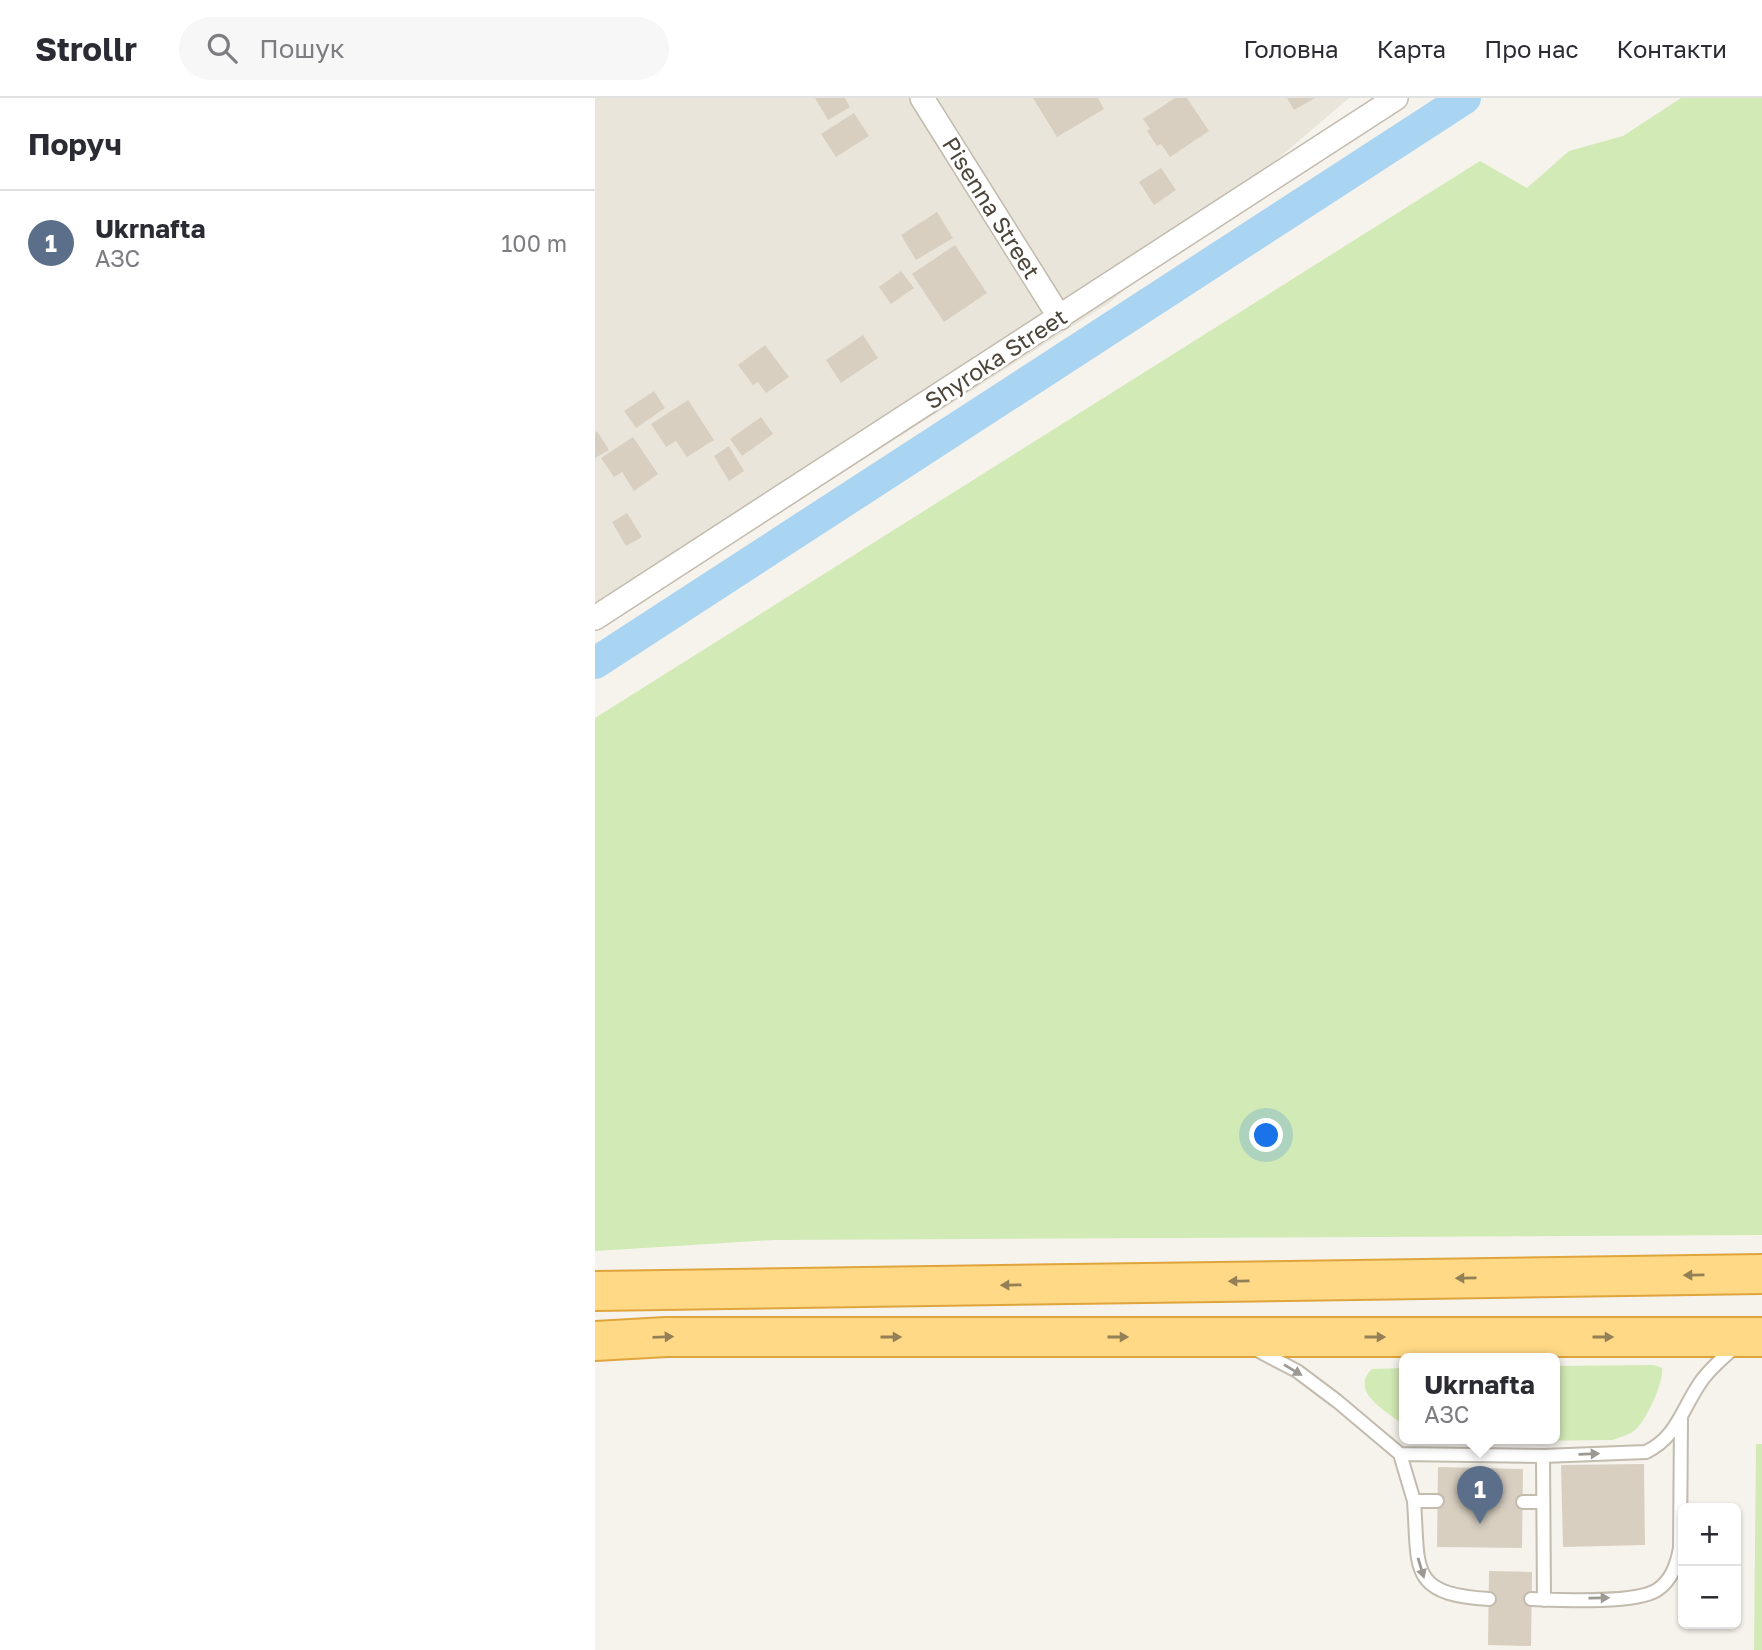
<!DOCTYPE html>
<html lang="uk">
<head>
<meta charset="utf-8">
<style>
  body { margin:0; font-family:"Golos Text",sans-serif; background:#f7f7f7; color:#2b2b33 }
  .controls { position:absolute; right:21px; bottom:21px; display:grid; overflow:hidden; border-radius:10px; box-shadow:0 2px 5px #0004 }
  .controls button { width:63px; height:63px; display:grid; place-items:center; padding:0; border:0; border-bottom:2px solid #e1e1e2; background:#fff; color:#2b2b33; font:35px sans-serif }
  .you { position:absolute; left:672px; top:1038px; width:24px; height:24px; margin:-18px; border:5px solid #fff; border-radius:50%; background:#1a73e8; box-shadow:0 0 0 10px #1a73e833 }
  .badge { display:grid; place-items:center; width:46px; height:46px; border-radius:50%; background:#ea580c; color:#fff; font-size:23px; font-weight:700 }
  .pin { position:absolute; translate:-50% -58px; filter:drop-shadow(0 2px 4px #0008) }
  .pin::after { content:''; position:absolute; top:37px; width:24px; height:21px; background:inherit; clip-path:polygon(0 0,100% 0,50% 100%) }
  .popup { position:absolute; left:804px; top:1255px; width:161px; height:91px; box-sizing:border-box; display:grid; place-content:center; border-radius:10px; background:#fff; filter:drop-shadow(0 2px 5px #0005); font-size:23px; white-space:nowrap; color:#7c7c81 }
  .popup b { font-size:26px; color:#2b2b33 }
  .popup::after { content:''; position:absolute; left:50%; top:100%; margin-left:-14px; border:14px solid transparent; border-top-color:#fff }
  .list { margin:0; padding:0; list-style:none }
  h2 { display:flex; justify-content:space-between; align-items:center; height:91px; margin:0; padding:0 28px; font-size:30px }
  h2 small { font-size:23px; font-weight:400; color:#7c7c81 }
  .list li { display:grid; grid-template-columns:46px 1fr auto; gap:21px; align-items:center; box-sizing:border-box; height:105px; padding:0 28px; border-top:2px solid #e1e1e2 }
  .list b { display:block; font-size:26px; white-space:nowrap }
  .list p { margin:0; font-size:23px; white-space:nowrap; color:#7c7c81 }
  .list em { font-size:23px; font-style:normal; color:#7c7c81 }
  .icon { flex:none; width:38px; height:38px; fill:none; stroke:currentColor; stroke-width:2; stroke-linecap:round; stroke-linejoin:round }
  .map { position:relative; flex:none; width:1167px; height:1552px; overflow:hidden }
  header { display:flex; align-items:center; gap:42px; box-sizing:border-box; height:98px; padding:0 35px; background:#fff; border-bottom:2px solid #e1e1e2 }
  header strong { font-size:33px }
  nav { display:flex; gap:38px; margin-inline-start:auto; font-size:24px }
  .search { width:490px; height:63px; background:#f7f7f7; display:flex; align-items:center; gap:18px; box-sizing:border-box; padding:0 24px; border-radius:38px; color:#7c7c81; font-size:26px }
  main { display:flex }
  aside { flex:1; background:#fff }
  .map>svg:first-child { display:block }
  .residential { fill:#eae5da }
  .green { fill:#d2eab5 }
  .lines { fill:none; stroke-linecap:round; stroke-linejoin:round }
  .canal { stroke:#a9d4f2; stroke-width:32 }
  .building { fill:#d8cfc1 }
  .service-casing { stroke:#c2bbae; stroke-width:16 }
  .minor-casing { stroke:#c2bbae; stroke-width:26 }
  .trunk-casing { stroke:#e0a43c; stroke-width:42 }
  .service { stroke:#fff; stroke-width:12 }
  .minor { stroke:#fff; stroke-width:23 }
  .trunk { stroke:#ffd985; stroke-width:38 }
  .oneway { fill:#938057 }
  .oneway2 { fill:#9c9892 }
  .labels { text-anchor:middle; stroke-width:6; stroke-linejoin:round; paint-order:stroke }
  .street-label { font-size:23px; fill:#4b4439; stroke:#fff }
</style>
</head>
<body>
<header>
<strong>Strollr</strong>
<div class="search"><svg class="icon" aria-label="search" viewBox="0 0 24 24"><circle cx="10" cy="10" r="6"/><path d="M15 15l6 6"/></svg>Пошук</div>
<nav><a>Головна</a><a>Карта</a><a>Про нас</a><a>Контакти</a></nav>
</header>
<main>
<aside>
<h2>Поруч<small></small></h2>
<ul class="list">
<li><span class="badge" style="background:#5c6f8a">1</span><div><b>Ukrnafta</b><p>АЗС</p></div><em>100 m</em></li>
</ul>
</aside>
<div class="map">
<svg width="1167" height="1552" viewBox="0 0 1167 1552">
  <rect width="100%" height="100%" fill="#f6f3ec"/>
  <path class="residential" d="M0,0h754l-240,205 -284,181 -230,137z"/>
  <path class="green" d="M1086,0h81v1137l-988,5 -179,11v-533l885,-557 47,27 42,-37 54,-15z
    M1059,1267l8,3c2,14 -15,50 -25,60 -7,7 -16,9 -25,12l-169,2 -15,-4h127v-72z
    M810,1270v58c-17,-14 -57,-34 -33,-57z
    M1161,1346h6v206h-8z"/>
  <g class="lines">
    <path class="canal" d="M0,565l870,-565"/>
  </g>
  <path class="building" d="M220,0h30l5,9 -22,13z
    M438,0h65l6,11 -47,28z
    M580,0h12l22,33 -39,26 -9,-13 -4,2 -10,-15 3,-2 -7,-10z
    M692,0h28l-21,12z
    M259,15l15,23 -33,21 -15,-23z
    M566,70l15,22 -22,15 -15,-23z
    M342,114l16,26 -37,22 -15,-25z
    M360,147l32,48 -43,29 -32,-48z
    M306,173l13,17 -23,16 -12,-17z
    M268,237l15,23 -37,25 -15,-23z
    M170,247l24,32 -23,16 -8,-11 -5,3 -15,-20z
    M59,293l11,17 -29,20 -12,-17z
    M93,302l26,40 -27,17 -11,-16 -10,6 -15,-23z
    M166,319l12,17 -31,22 -12,-17z
    M2,333l12,19 -14,8v-25z
    M38,339l25,37 -24,17 -12,-19 -8,5 -13,-19z
    M134,348l15,25 -15,10 -15,-25z
    M32,415l15,24 -16,9 -14,-24z
    M1049,1366l1,81 -82,2 -2,-82z
    M843,1369l85,2 -1,79 -85,-1z
    M894,1473l43,1 -1,74 -43,-1z"/>
  <g class="lines">
    <g class="service-casing">
      <path id="service" d="M660,1251l42,22 40,30 63,53 143,2 103,-4c31,-15 36,-43 54,-69 9,-14 23,-25 35,-36
        M805,1356l14,47h23
        M948,1358l1,144
        M819,1403c5,69 -6,93 75,98
        M928,1404h20
        M936,1501c28,1 104,5 126,-9 15,-10 20,-26 23,-42l1,-129"/>
    </g>
    <g class="minor-casing">
      <path id="minor" d="M327,0l138,220
        M0,520l801,-520"/>
    </g>
    <g class="trunk-casing">
      <path id="trunk" d="M0,1193l1167,-17
        M0,1243l71,-4h1096"/>
    </g>
    <use href="#service" class="service"/>
    <use href="#minor" class="minor"/>
    <use href="#trunk" class="trunk"/>
  </g>
  <defs><path id="oneway-solid" d="M-6-.8H1V-3.2L6.5 0L1 3.2V.8H-6Z" transform="scale(1.75)"/></defs>
  <g class="oneway">
    <use href="#oneway-solid" transform="translate(1099 1177) rotate(179)"/>
    <use href="#oneway-solid" transform="translate(871 1180) rotate(179)"/>
    <use href="#oneway-solid" transform="translate(644 1183) rotate(179)"/>
    <use href="#oneway-solid" transform="translate(416 1187) rotate(179)"/>
    <use href="#oneway-solid" transform="translate(68 1239) rotate(-2)"/>
    <use href="#oneway-solid" transform="translate(296 1239)"/>
    <use href="#oneway-solid" transform="translate(523 1239)"/>
    <use href="#oneway-solid" transform="translate(780 1239)"/>
    <use href="#oneway-solid" transform="translate(1008 1239)"/>
  </g>
  <g class="oneway2">
    <use href="#oneway-solid" transform="translate(698 1272) rotate(31)"/>
    <use href="#oneway-solid" transform="translate(994 1356) rotate(-2)"/>
    <use href="#oneway-solid" transform="translate(826 1470) rotate(73)"/>
    <use href="#oneway-solid" transform="translate(1004 1500) rotate(-1)"/>
  </g>
  <g class="labels">
    <g class="street-label">
      <text transform="translate(396 110) rotate(58)" y="8">Pisenna Street</text>
      <text transform="translate(401 261) rotate(-33)" y="8">Shyroka Street</text>
    </g>
  </g>
</svg>
<div class="controls">
<button>+</button>
<button>−</button>
</div>
<div class="you"></div>
<div class="pin badge" style="left:885px;top:1426px;background:#5c6f8a">1</div>
<div class="popup"><b>Ukrnafta</b>АЗС</div>
</div>
</main>
</body>
</html>
